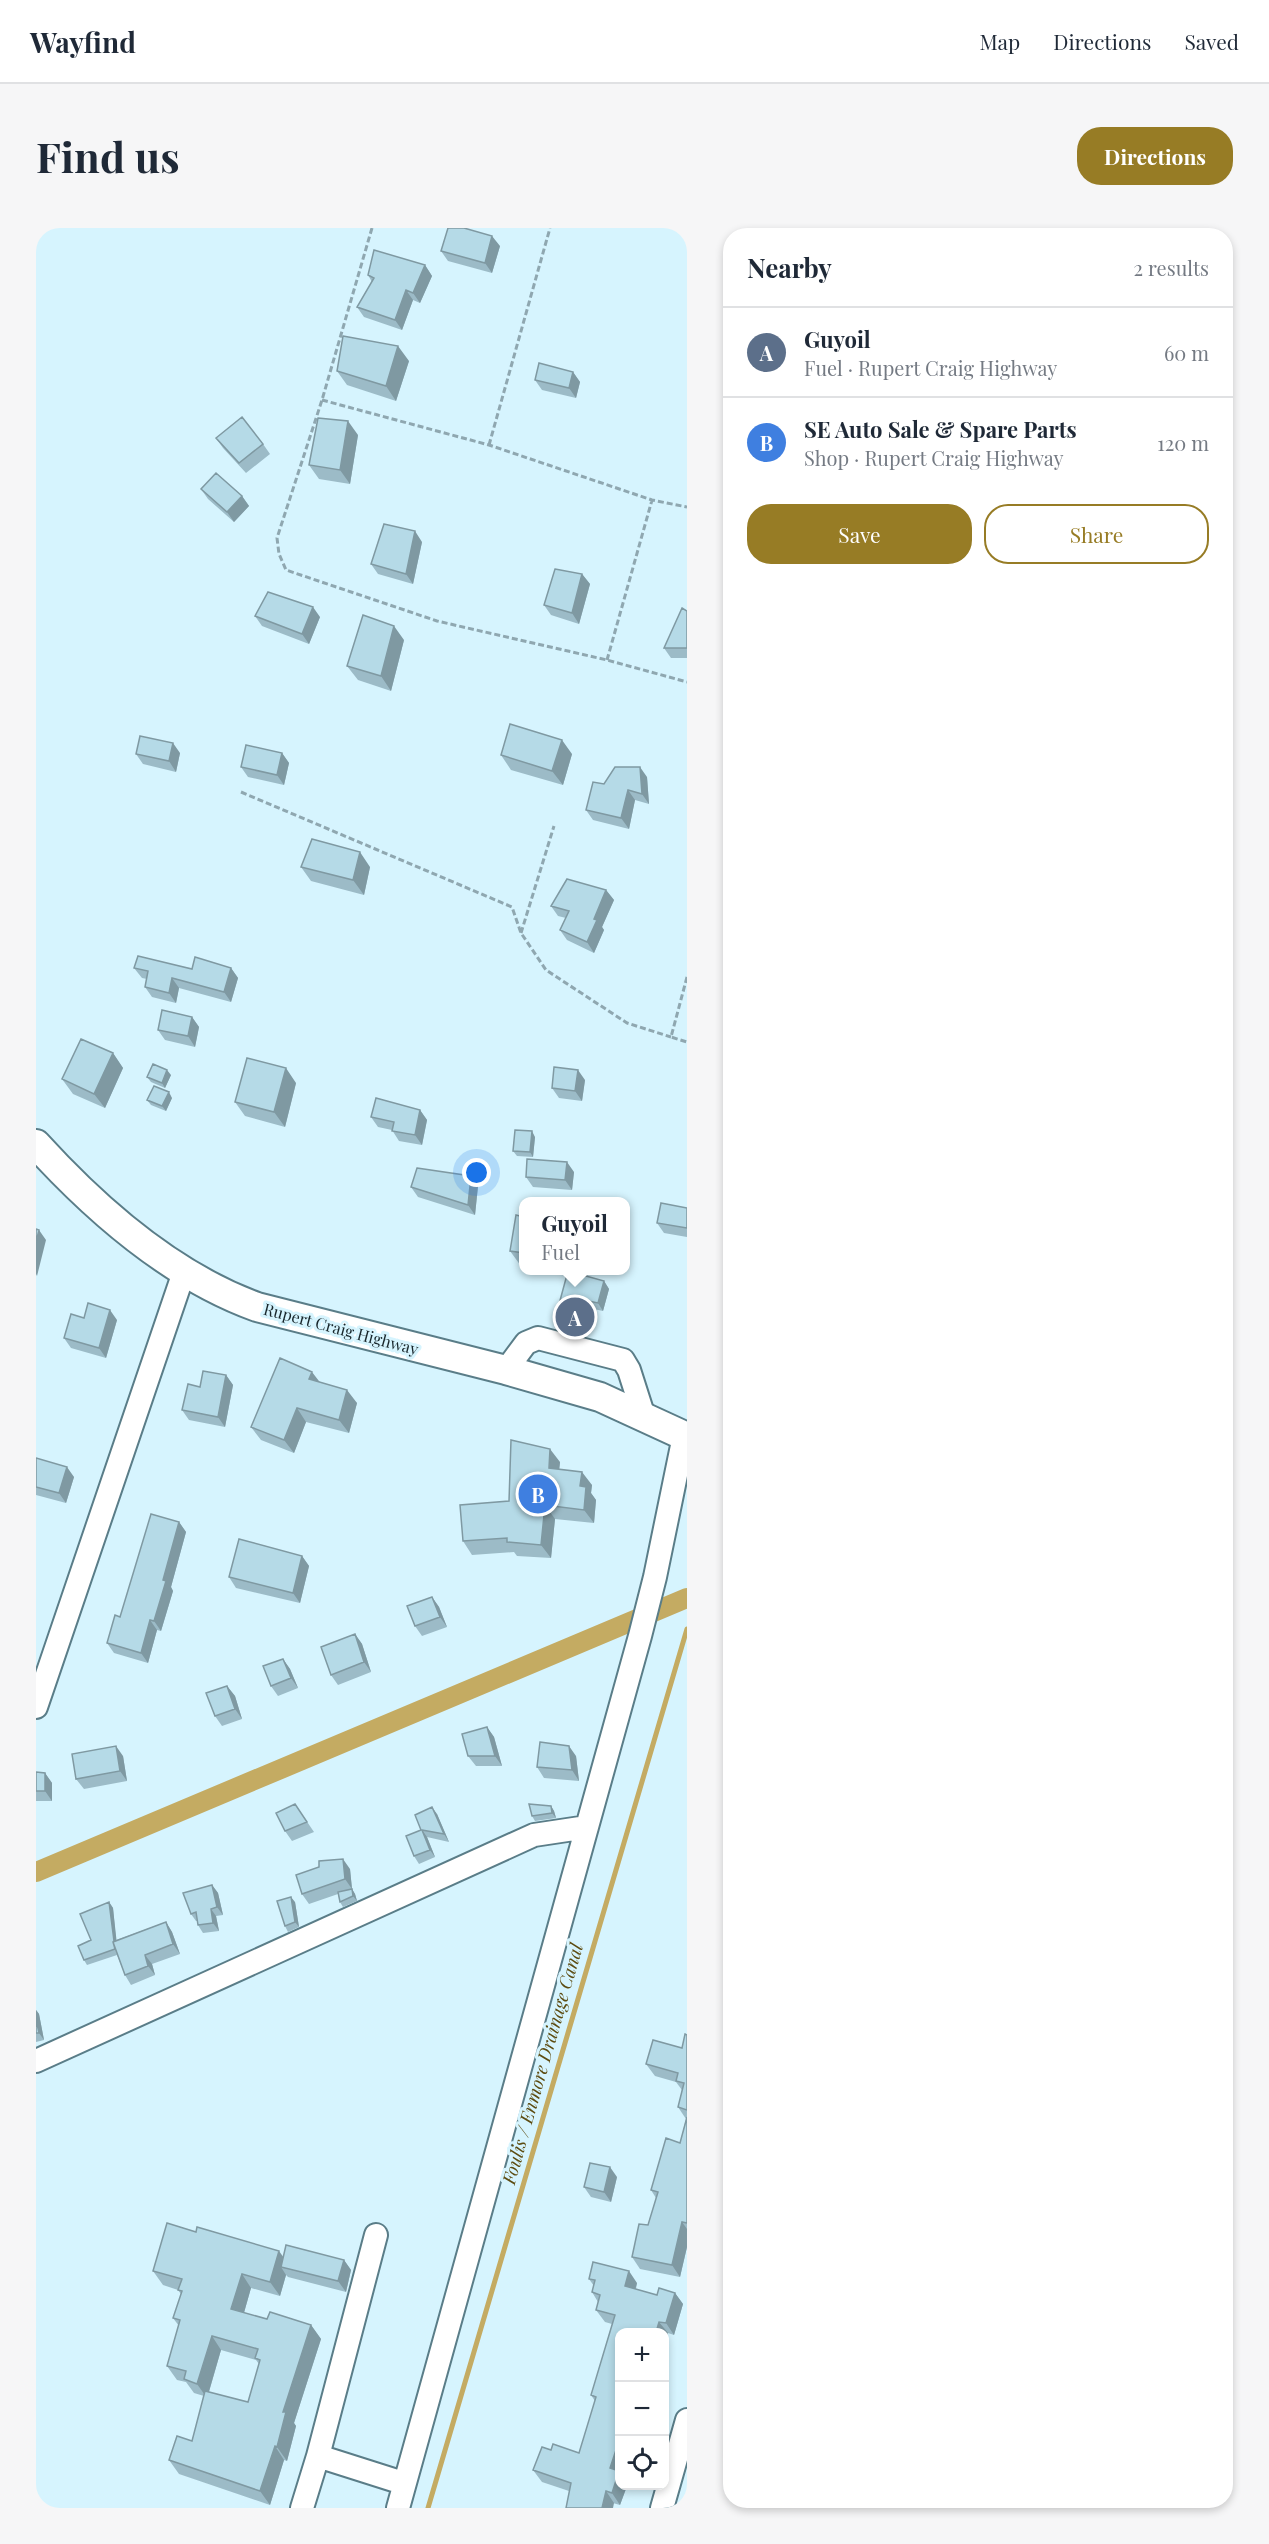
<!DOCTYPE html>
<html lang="en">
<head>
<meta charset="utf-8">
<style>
  body { margin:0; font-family:"Playfair Display",serif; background:#f6f6f7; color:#1f2937 }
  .controls { position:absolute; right:18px; bottom:18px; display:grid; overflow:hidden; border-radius:12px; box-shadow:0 3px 9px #0003 }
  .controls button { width:54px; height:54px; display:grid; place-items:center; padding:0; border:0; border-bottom:2px solid #e0e1e3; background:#fff; color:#1f2937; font:30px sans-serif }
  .you { position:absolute; left:441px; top:945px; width:21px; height:21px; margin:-15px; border:4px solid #fff; border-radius:50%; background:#1a73e8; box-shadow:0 0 0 9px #1a73e833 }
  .badge { display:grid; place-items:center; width:39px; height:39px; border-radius:50%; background:#977c25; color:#fff; font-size:20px; font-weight:700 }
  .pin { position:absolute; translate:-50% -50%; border:3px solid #fff; box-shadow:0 2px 6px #0006 }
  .popup { position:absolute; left:483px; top:969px; width:111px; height:78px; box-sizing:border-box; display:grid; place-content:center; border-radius:12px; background:#fff; filter:drop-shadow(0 2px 4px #0005); font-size:20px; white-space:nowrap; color:#747a83 }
  .popup b { font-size:22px; color:#1f2937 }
  .popup::after { content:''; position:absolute; left:50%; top:100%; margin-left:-12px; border:12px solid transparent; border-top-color:#fff }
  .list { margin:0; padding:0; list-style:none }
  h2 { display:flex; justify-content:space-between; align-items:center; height:78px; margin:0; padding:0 24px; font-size:26px }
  h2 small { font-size:20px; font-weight:400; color:#747a83 }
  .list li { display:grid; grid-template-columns:39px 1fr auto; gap:18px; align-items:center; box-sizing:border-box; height:90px; padding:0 24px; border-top:2px solid #e0e1e3 }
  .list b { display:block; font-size:22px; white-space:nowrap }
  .list p { margin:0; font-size:20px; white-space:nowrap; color:#747a83 }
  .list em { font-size:20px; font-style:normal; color:#747a83 }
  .actions { display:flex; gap:12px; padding:18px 24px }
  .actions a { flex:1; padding:14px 0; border:2px solid #977c25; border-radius:24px; text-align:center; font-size:21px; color:#977c25 }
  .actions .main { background:#977c25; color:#fff }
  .icon { flex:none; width:33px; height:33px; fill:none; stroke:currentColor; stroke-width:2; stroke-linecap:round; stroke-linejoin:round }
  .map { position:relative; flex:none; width:651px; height:2280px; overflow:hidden; border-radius:24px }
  header { display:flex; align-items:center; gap:36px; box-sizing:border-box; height:84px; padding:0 30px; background:#fff; border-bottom:2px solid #e0e1e3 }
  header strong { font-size:28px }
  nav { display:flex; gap:33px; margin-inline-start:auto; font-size:21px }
  .intro { display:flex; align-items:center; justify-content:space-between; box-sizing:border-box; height:144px; padding:0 36px }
  h1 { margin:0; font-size:42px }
  .button { padding:15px 27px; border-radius:24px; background:#977c25; color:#fff; font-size:21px; font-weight:700 }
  main { display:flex; gap:36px; padding:0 36px }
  aside { flex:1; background:#fff; border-radius:24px; box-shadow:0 3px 9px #0003 }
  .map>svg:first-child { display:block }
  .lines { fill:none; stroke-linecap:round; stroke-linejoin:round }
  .stream { stroke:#c4ab62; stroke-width:5 }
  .canal { stroke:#c4ab62; stroke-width:20 }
  .minor-casing { stroke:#5a7d88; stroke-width:26 }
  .major-casing { stroke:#5a7d88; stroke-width:32 }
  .path { stroke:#8fa7b0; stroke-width:3; stroke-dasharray:6 3; stroke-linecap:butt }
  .minor { stroke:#fff; stroke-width:22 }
  .major { stroke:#fff; stroke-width:28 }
  .wall { fill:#9cbbc7; fill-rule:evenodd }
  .shaded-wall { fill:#7f99a2 }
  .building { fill:#b5dae7; stroke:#7f99a2; stroke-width:1.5 }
  .labels { text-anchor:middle; stroke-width:6; stroke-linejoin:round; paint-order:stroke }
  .street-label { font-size:16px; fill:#18262b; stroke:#d6f4fe }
  .water-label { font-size:18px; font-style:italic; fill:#5d4c12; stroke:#d6f4fe }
</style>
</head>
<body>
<header>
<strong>Wayfind</strong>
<nav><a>Map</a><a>Directions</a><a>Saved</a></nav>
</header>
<div class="intro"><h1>Find us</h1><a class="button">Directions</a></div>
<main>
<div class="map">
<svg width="651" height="2280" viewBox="0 0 651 2280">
  <rect width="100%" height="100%" fill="#d6f4fe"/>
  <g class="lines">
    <path class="stream" d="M392,2280l259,-879"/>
    <path class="canal" d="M0,1644l651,-274"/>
    <g class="minor-casing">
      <path id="minor" d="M470,1142l20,-27 12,-5 85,22 6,10 15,47
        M0,1479l148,-435
        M0,1833l498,-226 53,-8
        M282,2228l58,-221
        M266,2280l16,-52 85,27
        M362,2280l242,-872 15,-59 29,-141
        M626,2280l25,-88"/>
    </g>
    <g class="major-casing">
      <path id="major" d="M0,916c61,67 135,132 221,163l249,63 94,27 87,40"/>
    </g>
    <path class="path" d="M336,0l-50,172 -45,138 2,16 7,16 151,51 170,39 80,22
      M286,172l167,45 163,55 35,7
      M453,217l61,-217
      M571,432l45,-160
      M205,564l271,115 9,26 25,37 81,53 44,14
      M485,705l33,-107
      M651,749l-16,60 16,5"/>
    <use href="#minor" class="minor"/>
    <use href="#major" class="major"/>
  </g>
  <path class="wall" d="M464,18l-8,27 -44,-12 -7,-10z
    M389,37l7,11 -12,27 -7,-3 -11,30 -38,-13 -7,-10 15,-25 -4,-7z
    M373,133l-13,40 -49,-16 -10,-14z
    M537,144l7,10 -4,16 -34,-8 -7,-10z
    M322,207l-8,49 -31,-5 -10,-14z
    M180,210l47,6 7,10 -24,19 -23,-25z
    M165,261l41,7 7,10 -15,16 -26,-23z
    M386,314l-9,42 -35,-10 -7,-10z
    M546,346l8,10 -11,40 -28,-9 -7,-10z
    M651,383v47h-16l-7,-10z
    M219,388l65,1 -11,27 -47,-18z
    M368,412l-13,51 -33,-11 -11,-14z
    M144,525l-4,19 -33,-8 -7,-10z
    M246,525l7,10 -5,22 -36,-8 -7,-10z
    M536,526l-9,31 -52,-15 -10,-15z
    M611,549l2,27 -14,-4 -6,29 -36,-9 -7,-10 18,-26z
    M265,639h69l-6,28 -53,-14z
    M570,662l8,10 -12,27 2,3 -10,23 -27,-13 -7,-10 6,-12 -8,-2 -7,-10z
    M98,740l58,1 39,-1 7,10 -7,24 -52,-14 -3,15 -24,-6 -7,-10 2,-8 -5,-1z
    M156,789l7,10 -4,20 -30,-7 -7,-10z
    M77,825l10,15 -18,40 -32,-14 -11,-15z
    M135,847l-6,13 -14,-6 -4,-5z
    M549,852l-3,21 -23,-3 -7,-10z
    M260,855l-11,44 -40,-11 -10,-14z
    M136,870l-6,13 -15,-6 -4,-5z
    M384,882l7,10 -5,25 -23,-4 -7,-11 -14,-3 -7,-10z
    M499,909l-2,20 -16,-1 -4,-5z
    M538,944l-2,18 -39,-3 -7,-10z
    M435,948l7,10 -3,29 -57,-18 -7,-10z
    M651,980v29l-23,-4 -7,-10z
    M488,989v49h-3l-11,-15z
    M514,1042h14v3z
    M568,1053l5,8 -6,22 -14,-3 -6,24 -22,-5 -6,-8z
    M48,1090l33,2 -11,38 -35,-10 -7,-10z
    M190,1147l7,10 -8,42 -36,-7 -7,-10 18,-23z
    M284,1154l37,21 -8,30 -43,-11 -12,31 -33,-13 -10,-13z
    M0,1230l38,19 -8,26 -30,-8z
    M524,1234l-1,7 33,16 -1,8 5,7 -2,23 -39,-4 -4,39 -34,-2 -3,-4 -42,3 -9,-14 46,-40z
    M143,1294l7,10 -15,55 2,4 -12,40 -4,-1 -9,33 -34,-10 -7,-10 13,-26z
    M266,1328l7,10 -9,37 -64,-15 -7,-11z
    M396,1369l7,10 8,20 -25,9 -7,-10z
    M319,1406l7,10 9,28 -33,13 -7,-10z
    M247,1431l7,10 8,19 -20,8 -7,-10z
    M191,1458l8,10 7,23 -20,7 -7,-10z
    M451,1499l7,10 8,29h-26l-8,-10z
    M87,1528l4,25 -43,8 -8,-10z
    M540,1528l3,25 -35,-3 -7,-11z
    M0,1544l9,1 7,10v18h-16z
    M259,1576l19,28 -22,9 -7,-10z
    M515,1578l3,5 2,7 -21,3 -3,-5z
    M401,1586l12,28 -22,-5 8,20 -16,7 -5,-8 7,-26z
    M314,1641l2,20 3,5 2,7 -14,6 -3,-5 -2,-8 -29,10 -7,-10z
    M176,1657l6,8 5,22 -7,1 3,15 -16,2 -5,-8 -1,-4h-1l-5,-7z
    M73,1674l4,6 3,32 50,-18 6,10 8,22 -28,10 3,11 -24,10 -6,-10 -8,-20 -30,10 -3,-5 7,-20z
    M259,1674l4,25 -11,5 -3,-6z
    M0,1782l3,4 5,26 -8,2z
    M651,1807v212l-7,30 -40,-8 -8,-12 16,-32 8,-27 -5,-8 29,-47 6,-24 -8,-12 4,-17 -6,-8 -21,-6 -9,-12 36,-16z
    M581,1949l-6,25 -20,-5 -7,-10z
    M247,2029l61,3 7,10 -5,22 -58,-15 -2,-2 -6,21 -29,-8 -7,25 23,6 44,6 10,14 -27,84 2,3 -9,35 -3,-1 -14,45 -91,-31 -10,-14 23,-19 12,-45 -10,-3 -8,-11 -9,-2 -10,-14 12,-40 -6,-8 8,-24 -3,-4 -15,-5 -10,-14zM185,2122l35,10 3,4 -11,38 -39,-10z
    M553,2051l48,4 -1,6 21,6 18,-2 8,11 -9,31 -6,-2 -48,-1v154h7l-7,19 -51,-14 -27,-9 -9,-12 18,-20 28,3 16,-52 -4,-6 21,-71 -7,-2 -9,-12 2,-8 -6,-10 2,-6z"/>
  <path class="shaded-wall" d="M456,8l8,10 -8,27 -7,-10z
    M389,37l7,11 -12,27 -7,-10z
    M370,62l7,10 -11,30 -7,-10z
    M362,118l11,15 -13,40 -10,-15z
    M537,144l7,10 -4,16 -7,-10z
    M312,193l10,14 -8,49 -10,-14z
    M206,268l7,10 -15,16 -7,-10z
    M379,303l7,11 -9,42 -7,-10z
    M546,346l8,10 -11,40 -7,-11z
    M277,379l7,10 -11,27 -7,-10z
    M358,398l10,14 -13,51 -10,-15z
    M526,512l10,14 -9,31 -11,-14z
    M137,515l7,10 -4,19 -7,-11z
    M246,525l7,10 -5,22 -7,-10z
    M604,539l7,10 2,27 -7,-10z
    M592,562l7,10 -6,29 -8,-11z
    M324,624l10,15 -6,28 -11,-15z
    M570,662l8,10 -12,27 2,3 -10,23 -7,-11 7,-23z
    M195,740l7,10 -7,24 -7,-10z
    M136,750l7,10 -3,15 -7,-10z
    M156,789l7,10 -4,20 -7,-11z
    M77,825l10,15 -18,40 -11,-14z
    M250,840l10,15 -11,44 -11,-15z
    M131,842l4,5 -6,13 -3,-5z
    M542,842l7,10 -3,21 -7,-10z
    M133,864l3,6 -6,13 -4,-5z
    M384,882l7,10 -5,25 -7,-10z
    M496,903l3,6 -2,20 -3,-5z
    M531,934l7,10 -2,18 -7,-10z
    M435,948l7,10 -3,29 -7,-10z
    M3,1002l7,10 -9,36 -1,-2v-32z
    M568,1053l5,8 -6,22 -5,-8z
    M547,1072l6,8 -6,24 -6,-8z
    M74,1082l7,10 -11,38 -7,-10z
    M276,1144l10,13 -13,-6z
    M190,1147l7,10 -8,42 -7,-10z
    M311,1162l10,13 -8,30 -10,-13z
    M261,1180l9,14 -12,31 -10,-13z
    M514,1221l10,13 -2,20 -9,-14z
    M31,1239l7,10 -8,26 -7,-10z
    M546,1244l10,13 -1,8 5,7 -2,23 -10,-13 -4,-24z
    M509,1277l10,14 -4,39 -10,-13z
    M143,1294l7,10 -15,55 2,4 -12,40 -7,-10 9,-41z
    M266,1328l7,10 -9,37 -7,-10z
    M396,1369l7,10 8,20 -7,-10z
    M114,1392l7,10 -9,33 -7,-10z
    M319,1406l7,10 9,28 -7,-10z
    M247,1431l7,10 8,19 -7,-10z
    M191,1458l8,10 7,23 -7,-10z
    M451,1499l7,10 8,29 -7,-10z
    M80,1518l7,10 4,25 -7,-10z
    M533,1518l7,10 3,25 -7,-11z
    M9,1545l7,10v18l-7,-10z
    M515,1578l3,5 2,7 -4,-5z
    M396,1579l5,7 12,28 -5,-8z
    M386,1602l5,7 8,20 -5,-7z
    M307,1631l7,10 2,20 -7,-10z
    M176,1657l6,8 5,22 -6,-8z
    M316,1661l3,5 2,7 -4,-5z
    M255,1669l4,5 4,25 -4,-5z
    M73,1674l4,6 5,46 -3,-5z
    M175,1681l5,7 3,15 -6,-8z
    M130,1694l6,10 8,22 -7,-10z
    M109,1727l7,9 3,11 -7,-9z
    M0,1782l3,4 5,26 -5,-7 -3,-14z
    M574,1939l7,10 -6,25 -7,-10z
    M646,1994l5,7v18l-7,30 -8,-12z
    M243,2023l10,14 -8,2 5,8 -6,21 -10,-14z
    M308,2032l7,10 -5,22 -8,-11z
    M593,2043l8,12 -4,15 -8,-12z
    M206,2046l9,14 -10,35 -10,-14z
    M639,2065l8,11 -9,31 -8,-12z
    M623,2094l9,11 -4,11v-12h-8z
    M275,2097l10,14 -27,84 2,3 -9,35 -10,-14 6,-35z
    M176,2108l9,14 -14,48 -10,-14z
    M584,2210v48h7l-7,19 -8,-12 -2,-25z
    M239,2218l9,14 -14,45 -10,-14z
    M570,2263l8,12 -1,5h-11z"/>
  <path class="building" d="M412,0h16l28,8 -7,27 -44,-12z
    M338,22l51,15 -12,28 -7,-3 -11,30 -38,-13 17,-29 -6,-3z
    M307,108l55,10 -12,40 -49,-15z
    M503,135l34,9 -4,16 -34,-8z
    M206,189l21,27 -24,19 -23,-25z
    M282,190l30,3 -8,49 -31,-5z
    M180,245l26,23 -15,16 -26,-23z
    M348,296l31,7 -9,43 -35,-10z
    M519,341l27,5 -10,39 -28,-8z
    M232,364l45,15 -11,27 -47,-18z
    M646,380l5,3v37h-23z
    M327,387l31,11 -13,50 -34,-10z
    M474,496l52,16 -10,31 -51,-16z
    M104,508l33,7 -4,18 -33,-7z
    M210,517l36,8 -5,22 -36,-8z
    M579,539h25l2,27 -14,-4 -7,28 -35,-8 7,-28 11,2z
    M276,611l48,13 -7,28 -52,-13z
    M531,651l39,11 -12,29 3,1 -10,22 -27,-12 9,-19 -18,-5z
    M102,728l54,13 3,-12 36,11 -7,24 -52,-14 -3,15 -24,-6 3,-16 -14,-3z
    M126,782l30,7 -4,19 -30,-6z
    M45,811l32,14 -19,41 -32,-15z
    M211,830l39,10 -12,44 -39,-10z
    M117,836l14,6 -5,13 -15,-6z
    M518,839l24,3 -3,21 -23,-3z
    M118,858l15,6 -7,14 -15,-6z
    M340,870l44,12 -5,25 -23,-4 2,-9 -23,-5z
    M479,902l17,1 -2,21 -17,-1z
    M491,931l40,3 -2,18 -39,-3z
    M381,940l54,8 -3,29 -57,-18z
    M625,975l26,5v20l-30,-5z
    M480,987l8,2v36l-14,-2z
    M0,1001l3,1 -3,12z
    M532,1043l36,10 -6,22 -15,-3 -6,24 -22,-5z
    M52,1075l22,7 -11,38 -35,-10 7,-24 13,4z
    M244,1130l32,14 -3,7 38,11 -8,30 -42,-12 -13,32 -33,-13z
    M167,1143l23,4 -8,42 -36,-7 6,-26 12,3z
    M475,1212l39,9 -1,19 33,4 -2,14 6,1 -2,23 -39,-5 -4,40 -34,-3v-4l-44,3 -3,-36 49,-4z
    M0,1230l31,9 -8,26 -23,-6z
    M115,1286l28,8 -16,58 3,1 -12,40 -4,-1 -9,33 -34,-10 8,-28 5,2z
    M203,1311l63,17 -9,37 -64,-16z
    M396,1369l8,20 -25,9 -8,-20z
    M319,1406l9,28 -33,13 -10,-28z
    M247,1431l8,19 -20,8 -8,-20z
    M191,1458l8,23 -20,7 -9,-23z
    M451,1499l8,29h-27l-6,-22z
    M504,1514l29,4 3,24 -35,-3z
    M80,1518l4,25 -44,8 -4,-25z
    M0,1544l9,1v18h-9z
    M259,1576l12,18 -22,9 -9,-18z
    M493,1576l22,2 1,7 -20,3z
    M396,1579l12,27 -22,-4 8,20 -16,6 -8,-20 15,-6 -6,-15z
    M307,1631l2,20 -43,15 -6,-19 23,-8v-6z
    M176,1657l5,22 -6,2 2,14 -15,2 -2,-13 -5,2 -8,-21z
    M316,1661l1,7 -13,6 -2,-10z
    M255,1669l4,25 -10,4 -8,-25z
    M73,1674l5,39 -1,1 2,7 -31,11 -6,-14 13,-6 -11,-26z
    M130,1694l7,22 -28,11 3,11 -23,9 -12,-33z
    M0,1791l3,14h-3z
    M649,1806l2,1v75l-9,-3 6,-24 -8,-2 2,-8 -32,-9 7,-24 29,8z
    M651,1889v106l-5,-1 -10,43 -40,-8 7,-33 9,1 10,-33 -7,-2 15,-52 14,5z
    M554,1935l20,4 -6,25 -20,-5z
    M131,1995l29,9 1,-5 82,24 -9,31 -28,-8 -11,35 36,10 3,-7 41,13 -28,87h3l-9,35 -2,-1 -15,45 -91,-31 8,-24 15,5 13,-50 43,11 12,-42 -5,-2 3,-9 -46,-13 -15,48 -13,-5 2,-8 -19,-5 13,-46 -7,-2 9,-27 -4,-1 4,-11 -29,-8z
    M250,2017l58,15 -6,21 -57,-14z
    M557,2034l36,9 -4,15 32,9 2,-7 16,5 -9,30 -7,-1 -3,10h-36v106l-10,30 9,3 -7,22 -6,-2 -4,17h-36l5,-25 -38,-13 9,-23 9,3 2,-6 26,9 17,-56 -5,-2 24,-80 -19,-5 4,-15 -8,-3 3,-12 -6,-1z"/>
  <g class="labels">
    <g class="street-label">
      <text transform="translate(305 1101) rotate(15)" y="6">Rupert Craig Highway</text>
    </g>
    <g class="water-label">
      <text transform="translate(507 1836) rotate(-74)" y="6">Foulis / Enmore Drainage Canal</text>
    </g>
  </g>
</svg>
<div class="controls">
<button>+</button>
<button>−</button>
<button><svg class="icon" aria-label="locate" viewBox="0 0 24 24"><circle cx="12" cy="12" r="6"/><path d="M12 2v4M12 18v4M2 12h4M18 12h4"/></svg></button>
</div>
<div class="you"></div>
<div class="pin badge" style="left:539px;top:1089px;background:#5c6f8a">A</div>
<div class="popup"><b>Guyoil</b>Fuel</div>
<div class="pin badge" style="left:502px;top:1266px;background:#3f7fe0">B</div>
</div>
<aside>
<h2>Nearby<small>2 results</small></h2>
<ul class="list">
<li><span class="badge" style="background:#5c6f8a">A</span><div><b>Guyoil</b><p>Fuel · Rupert Craig Highway</p></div><em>60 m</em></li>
<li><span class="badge" style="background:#3f7fe0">B</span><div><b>SE Auto Sale &amp; Spare Parts</b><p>Shop · Rupert Craig Highway</p></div><em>120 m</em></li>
</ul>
<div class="actions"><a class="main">Save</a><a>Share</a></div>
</aside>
</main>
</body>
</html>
